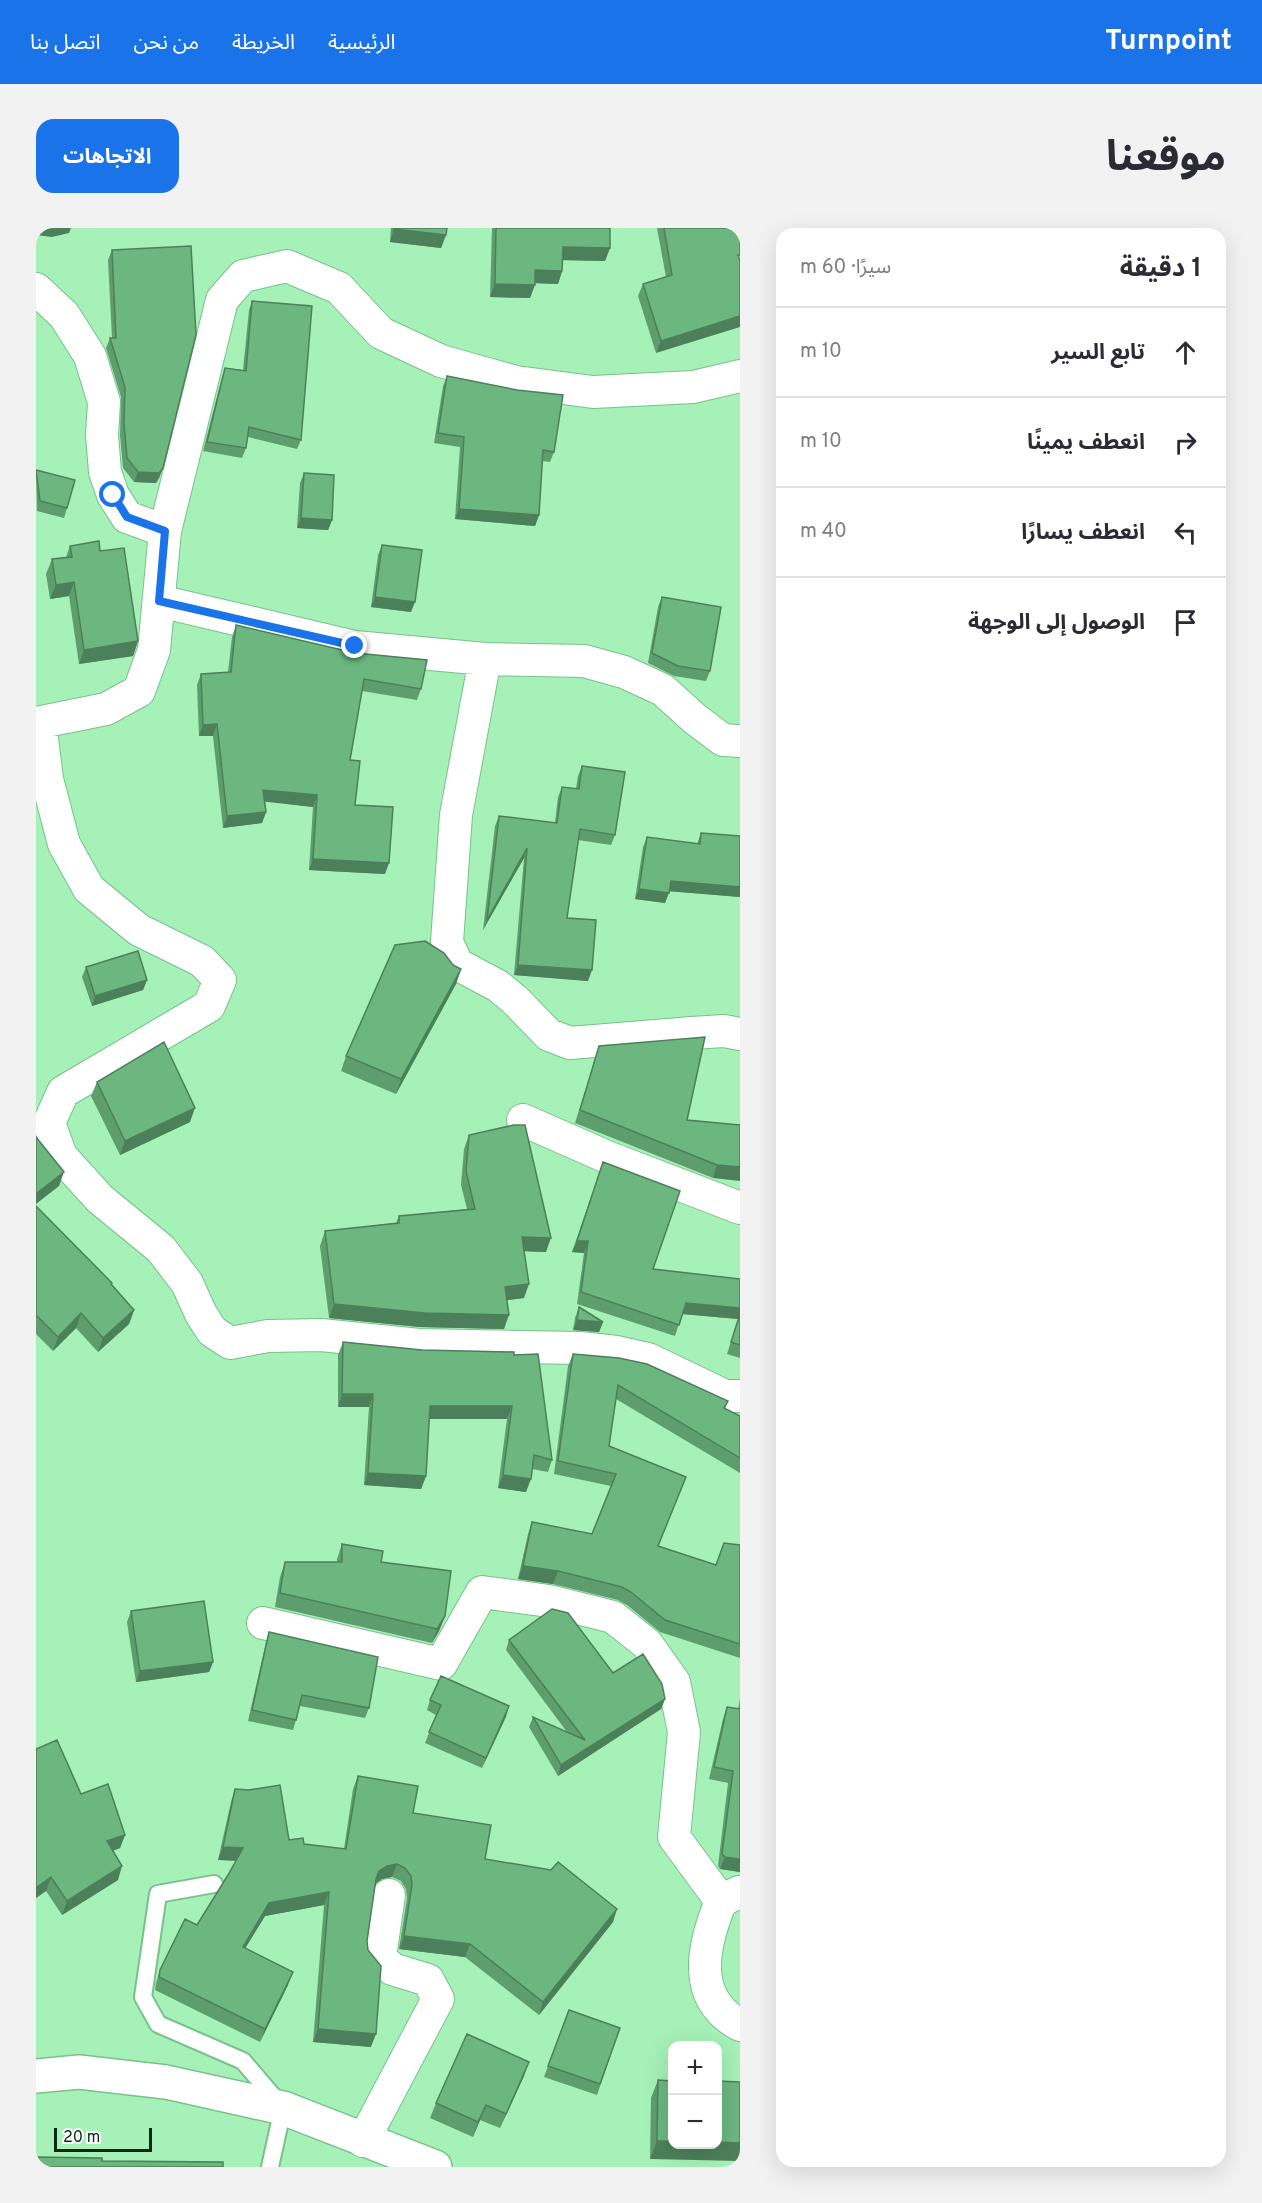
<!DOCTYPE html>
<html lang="ar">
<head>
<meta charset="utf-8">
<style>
  body { margin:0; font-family:Overpass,"Noto Sans Arabic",sans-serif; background:#f2f2f3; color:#2b2b33; direction:rtl }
  .controls { position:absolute; right:18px; bottom:18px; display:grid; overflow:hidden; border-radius:12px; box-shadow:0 6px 24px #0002 }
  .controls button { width:54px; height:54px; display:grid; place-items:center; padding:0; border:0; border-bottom:2px solid #e1e1e2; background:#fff; color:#2b2b33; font:30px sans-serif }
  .scale { position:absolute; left:18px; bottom:15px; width:98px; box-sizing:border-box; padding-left:6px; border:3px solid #082813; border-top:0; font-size:16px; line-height:21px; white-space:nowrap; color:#082813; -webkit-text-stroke:4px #fdfdfd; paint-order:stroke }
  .stop { position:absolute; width:18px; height:18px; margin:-14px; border:4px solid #1a73e8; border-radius:50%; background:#fff }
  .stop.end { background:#1a73e8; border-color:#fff; box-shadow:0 2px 6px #0008 }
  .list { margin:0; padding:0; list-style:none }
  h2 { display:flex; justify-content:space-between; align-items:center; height:78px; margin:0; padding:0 24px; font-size:26px }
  h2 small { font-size:20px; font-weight:400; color:#7c7c81 }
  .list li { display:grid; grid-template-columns:39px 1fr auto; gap:18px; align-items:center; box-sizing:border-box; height:90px; padding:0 24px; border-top:2px solid #e1e1e2 }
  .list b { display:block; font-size:22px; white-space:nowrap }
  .list em { font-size:20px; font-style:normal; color:#7c7c81 }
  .icon { flex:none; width:33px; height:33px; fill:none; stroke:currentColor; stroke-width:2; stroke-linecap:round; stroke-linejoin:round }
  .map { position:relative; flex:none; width:704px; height:1939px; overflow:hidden; direction:ltr; border-radius:18px }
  header { display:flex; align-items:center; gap:36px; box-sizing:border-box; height:84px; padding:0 30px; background:#1a73e8; color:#fff }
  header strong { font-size:28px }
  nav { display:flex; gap:33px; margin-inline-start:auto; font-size:21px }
  .intro { display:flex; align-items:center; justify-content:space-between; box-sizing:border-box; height:144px; padding:0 36px }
  h1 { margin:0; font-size:42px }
  .button { padding:15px 27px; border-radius:18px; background:#1a73e8; color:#fff; font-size:21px; font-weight:700 }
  main { display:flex; gap:36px; padding:0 36px }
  aside { flex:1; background:#fff; border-radius:18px; box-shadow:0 6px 24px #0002 }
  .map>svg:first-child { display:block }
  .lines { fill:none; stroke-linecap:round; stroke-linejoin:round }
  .lane-casing { stroke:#77c28b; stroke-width:20 }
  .street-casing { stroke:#77c28b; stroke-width:34 }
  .secondary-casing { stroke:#77c28b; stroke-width:36 }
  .lane { stroke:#fff; stroke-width:16 }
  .street { stroke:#fff; stroke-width:32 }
  .secondary { stroke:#fff; stroke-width:33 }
  .wall { fill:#5d9d6e }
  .shaded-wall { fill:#4c805a }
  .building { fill:#6cb780; stroke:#4c805a; stroke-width:1.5 }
  .route { stroke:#1a73e8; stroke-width:8 }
</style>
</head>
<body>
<header>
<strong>Turnpoint</strong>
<nav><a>الرئيسية</a><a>الخريطة</a><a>من نحن</a><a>اتصل بنا</a></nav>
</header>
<div class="intro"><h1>موقعنا</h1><a class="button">الاتجاهات</a></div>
<main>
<aside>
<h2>1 دقيقة<small>سيرًا · 60 m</small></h2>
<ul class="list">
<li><svg class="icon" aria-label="ahead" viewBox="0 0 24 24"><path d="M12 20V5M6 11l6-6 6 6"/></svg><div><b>تابع السير</b></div><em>10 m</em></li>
<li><svg class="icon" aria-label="right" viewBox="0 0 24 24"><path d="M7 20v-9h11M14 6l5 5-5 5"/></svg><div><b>انعطف يمينًا</b></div><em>10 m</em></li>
<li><svg class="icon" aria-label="left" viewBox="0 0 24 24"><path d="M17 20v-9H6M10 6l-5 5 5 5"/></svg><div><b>انعطف يسارًا</b></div><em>40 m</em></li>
<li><svg class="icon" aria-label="arrive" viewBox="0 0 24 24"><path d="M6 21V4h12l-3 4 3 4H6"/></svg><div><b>الوصول إلى الوجهة</b></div></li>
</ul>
</aside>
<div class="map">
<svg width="704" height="1939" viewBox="0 0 704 1939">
  <rect width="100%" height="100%" fill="#a5f1b7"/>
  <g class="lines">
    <g class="lane-casing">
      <path id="lane" d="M178,1656l-56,10 -15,103 15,27 85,37 40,47 -13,59"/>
    </g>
    <g class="street-casing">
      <path id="street" d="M0,61l28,26 26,41 14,46 -2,33 3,37 8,23 14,22 38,14
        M123,373l196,46 130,12 99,2 40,11 39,18 32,29 28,21 17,1
        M449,431l-29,156 -9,127 10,22 41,22 17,14 34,35 21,8 122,-10 32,-2 16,3
        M0,495l70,-14 33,-18 15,-41 11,-119 57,-231 21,-24 44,-10 52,22 42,45 60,28 75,21 77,10 100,-5 47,-11
        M4,495l7,56 17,65 25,45 50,41 63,31 18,19 -11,26 -146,86 -14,31 12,33 39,43 61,50 26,34 14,31 11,17 18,12 38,-7 53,-1 98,10 161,3 37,4 31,7 77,37h15
        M487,892l84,37 133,51
        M227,1395l178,41 41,-72 67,9 64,16 34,27 27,38 10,50 -10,105 47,64
        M703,1664l-18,9c-18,44 -31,97 19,124
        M327,1913l75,-142 -10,-19 -36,-11 -12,-12 9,-62"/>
    </g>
    <g class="secondary-casing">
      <path id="secondary" d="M0,1848l43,-4 87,10 117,26 152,59"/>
    </g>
    <use href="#lane" class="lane"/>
    <use href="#street" class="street"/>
    <use href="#secondary" class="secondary"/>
  </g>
  <path class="wall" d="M355,0h56l-1,7 -5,13 -51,-6z
    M456,0h118v20l-5,13 -43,-1v11l-4,13 -23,-1 -5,15 -40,-1z
    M621,0h83l-84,125 -18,-57 5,-12 23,-7z
    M76,22l51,218 -4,10 -3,5 -22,-1 -11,-14 -3,-33 1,-38 -15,-49 4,-10h2l-4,-78z
    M216,73l49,139 -4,9 -49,-12 -2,11 -4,10 -39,-7 19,-74 3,-9 18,2 6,-60z
    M411,148l107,76 -4,10 -8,-1 -3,54 -4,11 -80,-7 5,-72 -26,-4 9,-57z
    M0,242l31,38 -3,10 -27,-7z
    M268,245l28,47 -4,10 -31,-2 3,-45z
    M346,317l29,67 -40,-5 7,-52z
    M34,318l30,5 38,90 -5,15 -54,8 -10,-68 -19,3 -4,-25 6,-15 14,-2z
    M626,369l48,74 -4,10 -32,-5 -26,-13 10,-56z
    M200,397l185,64 -4,11 -55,-9 -12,69 5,45 30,69 -76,-4 4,-63 -48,-6 1,11 -4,11 -39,5 -10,-92h-14l-2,-51 4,-11 27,-2 4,-35z
    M546,538l33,69 -4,10 -33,-5 -11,78 21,63 -74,-6 10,-117 -41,72 12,-104 4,-10 56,7 3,-26 4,-10 14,2 2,-13z
    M665,605l39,3v61l-71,-6 -4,12 -30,-4 8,-52 4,-10 50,7z
    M417,737l8,4 -5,15 -60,110 -55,-23 5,-15z
    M50,739l61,13 -4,10 -51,16 -10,-29z
    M563,818l88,74 53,5 -27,53 -138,-55z
    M61,854l93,40 -70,33 -29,-59z
    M433,907l77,117 -22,-1v47l-17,2 -3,29 -84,-2 -91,-9 -9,-72 5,-15 71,-8 3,-7 68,-7 -6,-24 3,-36z
    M567,934l50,107 87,10v79l-13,-4 11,-35 -56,-5 -7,22 -98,-32 7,-51 -12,-1z
    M0,978l98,104 -5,14 -31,28 -22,-24 -23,23 -17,-17z
    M543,1079l24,15 -4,10 -26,-2 2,-12z
    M307,1114l79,8 92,5 38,105 -4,12 -16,-3 -6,23 -28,-4 9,-69h-78l-3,57 -5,13 -57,-4 5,-78h-31v-52z
    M537,1126l155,47 -3,8 15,7v57l-124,-74 -7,47 77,31 -28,70 58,18 24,-20v113l-80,-26 -33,-27 -9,-5 -65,-16 -35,-5 10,-45 4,-12 60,12 19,-48 -57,-12 14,-108z
    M306,1316l39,18 64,54 -6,15 -7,12 -157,-36 5,-30 5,-15h52v-3z
    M95,1383l82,51 -4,10 -73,10 -9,-60z
    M233,1404l100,76 -4,10 -65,-12 -4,14 -3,10 -45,-9 18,-79z
    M473,1412l104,33 52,26 -4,10 -103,67 -29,-49 4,-10 34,15 -61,-82z
    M704,1471v173l-20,-3 -2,-3 10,-83 -19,-4 14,-60 4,-12 11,2z
    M394,1472l79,6 -27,62 -57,-25 11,-28 -9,-5z
    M0,1521l45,45 44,41 -5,13 -7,3 5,29 -56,35 -16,-24 -10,7z
    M322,1548l127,83 128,63 -74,93 -74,-58 -66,-8 8,-51 -1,-9 -5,-8 -9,-4 -10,2 -7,5 -8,57 4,106 -58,-5 11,-137 -59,11 -20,32 43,37 -28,57 -105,-52 1,-7 4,-13 37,-45 31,-50 8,-15h-18l13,-58 4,-13 54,51 15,4 40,5 9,-60z
    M533,1782l51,18 -23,67 -53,-18z
    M488,1848l-24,52 -20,-8 -7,17 -43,-19 6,-15z
    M622,1852l82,2 -90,77 1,-61z"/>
  <path class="shaded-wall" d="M0,0h35l-2,5 -17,4 -16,-2z
    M358,1l52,6 -5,13 -51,-6z
    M527,19l47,1 -5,13 -47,-1z
    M499,42l27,1 -4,13 -28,-1z
    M459,56l40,1 -5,13 -40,-1z
    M704,88v11l-84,26 5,-12z
    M127,240l-4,10 -3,5 -22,-1 4,-10z
    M423,281l80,6 -4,11 -80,-7z
    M265,290l31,2 -4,10 -31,-2z
    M38,354l-5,14 -19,3 6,-14z
    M339,369l40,5 -4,10 -40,-5z
    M102,413l-5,15 -54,8 5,-14z
    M181,496l-4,12h-14l4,-11z
    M227,562l54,5 -4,12 -54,-6z
    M230,584l-4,11 -39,5 4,-12z
    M491,620l-3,10 -41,72 4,-10z
    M277,631l76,4 -4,11 -76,-4z
    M635,653l69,6v10l-73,-6z
    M603,661l30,4 -4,10 -30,-4z
    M482,737l74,5 -4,11 -74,-6z
    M425,741l-5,15 -60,110 5,-15z
    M111,752l-4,10 -51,16 3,-10z
    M159,880l-5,14 -70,33 5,-14z
    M681,937l23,2v14l-27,-3z
    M28,944l-5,14 -23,18v-10z
    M486,1009l29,1 -5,14 -29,-1z
    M541,1013h11l-4,12 -12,-1z
    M493,1056l-5,14 -24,3 5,-14z
    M650,1075l54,5v6l-2,5 -56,-5z
    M298,1076l175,11 -5,14 -84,-2 -91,-9z
    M98,1082l-5,14 -31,28 5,-14z
    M45,1085l-5,15 -23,23 5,-14z
    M541,1092l26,2 -4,10 -26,-2z
    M306,1166h31l-4,13h-31z
    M394,1178h82l-5,13h-82z
    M332,1245l58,3 -5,13 -57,-4z
    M467,1247l28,4 -5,13 -28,-4z
    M487,1338l35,5 -5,13 -35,-5z
    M409,1388l-6,15 -7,12 5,-14z
    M177,1434l-4,10 -73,10 4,-11z
    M629,1471l-4,10 -103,67 3,-11z
    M473,1478l-3,11 -24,51 4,-10z
    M89,1607l-5,13 -18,6 5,-13z
    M187,1619l20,1 -5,13 -20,-1z
    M689,1629l15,2v13l-20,-3z
    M361,1636l-5,13 -10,2 -7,5 4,-13 8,-5z
    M86,1638l-4,14 -56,35 5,-14z
    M15,1649l-5,14 -10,7v-10z
    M293,1664l-5,13 -59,11 -27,44 5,-13 26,-44z
    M581,1681l-4,13 -74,93 4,-13z
    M368,1708l66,8 -5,13 -66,-8z
    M257,1744l-5,13 -28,57 5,-13z
    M282,1801l58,5 -5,13 -58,-5z
    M493,1834l-5,14 -24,52 6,-14z
    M450,1877l-6,15 -7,17 5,-15z
    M621,1913h15v4h45v-3l23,1v18l-90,-2z"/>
  <path class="building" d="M358,0h53l-1,7 -52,-6z
    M460,0h114v20l-47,-1 -1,24 -27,-1v15l-40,-1z
    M628,0h76v27h-2l2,6v55l-79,25 -18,-57 29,-9z
    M155,18l5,89 -33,133 -4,5 -21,-1 -11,-14 -3,-34 1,-37 -15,-49h6l-4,-88z
    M216,73l60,5 -11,134 -52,-13 -3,21 -39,-6 18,-74 21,3z
    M411,148l70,14 46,5 -9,57 -11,-2 -4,65 -80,-6 5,-72 -26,-4z
    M0,242l39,10 -8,28 -27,-7z
    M268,245l30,2 -2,45 -31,-2z
    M63,313l1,10 24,-3 14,93 -54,9 -10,-68 -18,3 -4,-26 20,-2 -2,-11z
    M346,317l40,5 -7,52 -40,-5z
    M626,369l59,10 -11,64 -32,-5 -26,-13z
    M200,397l119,28 72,7 -6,29 -57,-10 -14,81 10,1 -5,44 38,2 -4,56 -76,-4 4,-64 -54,-5 3,22 -39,4 -10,-92 -14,1 -2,-51 30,-2z
    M546,538l43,6 -10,63 -35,-6 -13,89 29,2 -4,50 -74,-5 9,-117 -40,72 12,-104 58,7 5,-36 17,2z
    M665,605l39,3v51l-69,-6 -2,12 -30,-4 8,-52 53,7z
    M389,713l19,12 9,12 8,4 -60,110 -55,-23 49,-111z
    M102,723l9,29 -52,16 -9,-29z
    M669,809l-18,83 53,5v42l-23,-2 -137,-55 19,-64z
    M128,814l31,66 -70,33 -28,-59z
    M478,897h11l26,113 -29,-1 7,47 -24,3 4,28 -84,-2 -91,-9 -9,-73 74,-8v-7l76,-7 -9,-38 3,-36z
    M0,909l28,35 -28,22z
    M567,934l77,29 -27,78 87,10v29l-54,-5 -7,22 -98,-33 7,-51h-11z
    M0,978l76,77 -1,1 23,26 -31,28 -22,-25 -23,24 -22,-22z
    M543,1079l24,15 -26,-2z
    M704,1086v31l-9,-3z
    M307,1114l79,8 92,2v3l24,-1 14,106 -18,-5 -3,24 -28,-4 9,-69h-82l-4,70 -58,-3 5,-79h-31z
    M537,1126l46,4 28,6 81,37 -4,7 16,8v42l-122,-73 -9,61 77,31 -28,69 58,19 8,-22 16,2v99l-75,-24 -34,-28 -9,-5 -64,-16 -35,-5 9,-44 60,12 24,-60 -58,-13z
    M306,1316l41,7 -2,11 70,9 -6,45 -8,13 -157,-36 5,-31h57z
    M168,1373l9,61 -73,9 -9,-60z
    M516,1381l16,4 45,60 30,-19 19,30 3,15 -104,66 -28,-48 52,23 -76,-100z
    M233,1404l109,25 -9,51 -67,-13 -6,25 -44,-10z
    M405,1448l68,30 -23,52 -57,-26 12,-27 -11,-5z
    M691,1479l13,2v150l-15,-2 -3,-3 11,-83 -19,-4z
    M21,1512l24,54 27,-10 17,51 -18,6 15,25 -55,35 -16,-24 -15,11v-139z
    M322,1548l60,10 -5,27 78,12 -6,34 66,11 7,-8 59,47 -74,93 -73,-58 -66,-8 8,-51 -1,-9 -6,-8 -8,-4 -10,2 -8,5 -3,8 -9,62 1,9 13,16 -5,68 -58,-5 11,-137 -60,11 -26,44 50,25 -28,57 -106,-52 1,-7 25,-51 12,6 31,-50 15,-27 -20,-1 12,-58 14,1 31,-5 9,55 14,-2 1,6 42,5z
    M533,1782l51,18 -20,56 -52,-18z
    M431,1806l62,28 -23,52 -20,-9 -8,17 -42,-19z
    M622,1852l14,1v60h-15z
    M681,1853l23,1v61l-23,-1z
    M0,1929l66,1v3l121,1v5h-187z"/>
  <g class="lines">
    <path class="route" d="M77,267l14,22 38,14 -6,70 196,45"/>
  </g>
</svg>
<div class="controls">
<button>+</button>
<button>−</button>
</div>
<div class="scale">20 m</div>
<div class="stop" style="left:77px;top:267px"></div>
<div class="stop end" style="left:319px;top:418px"></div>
</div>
</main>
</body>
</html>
